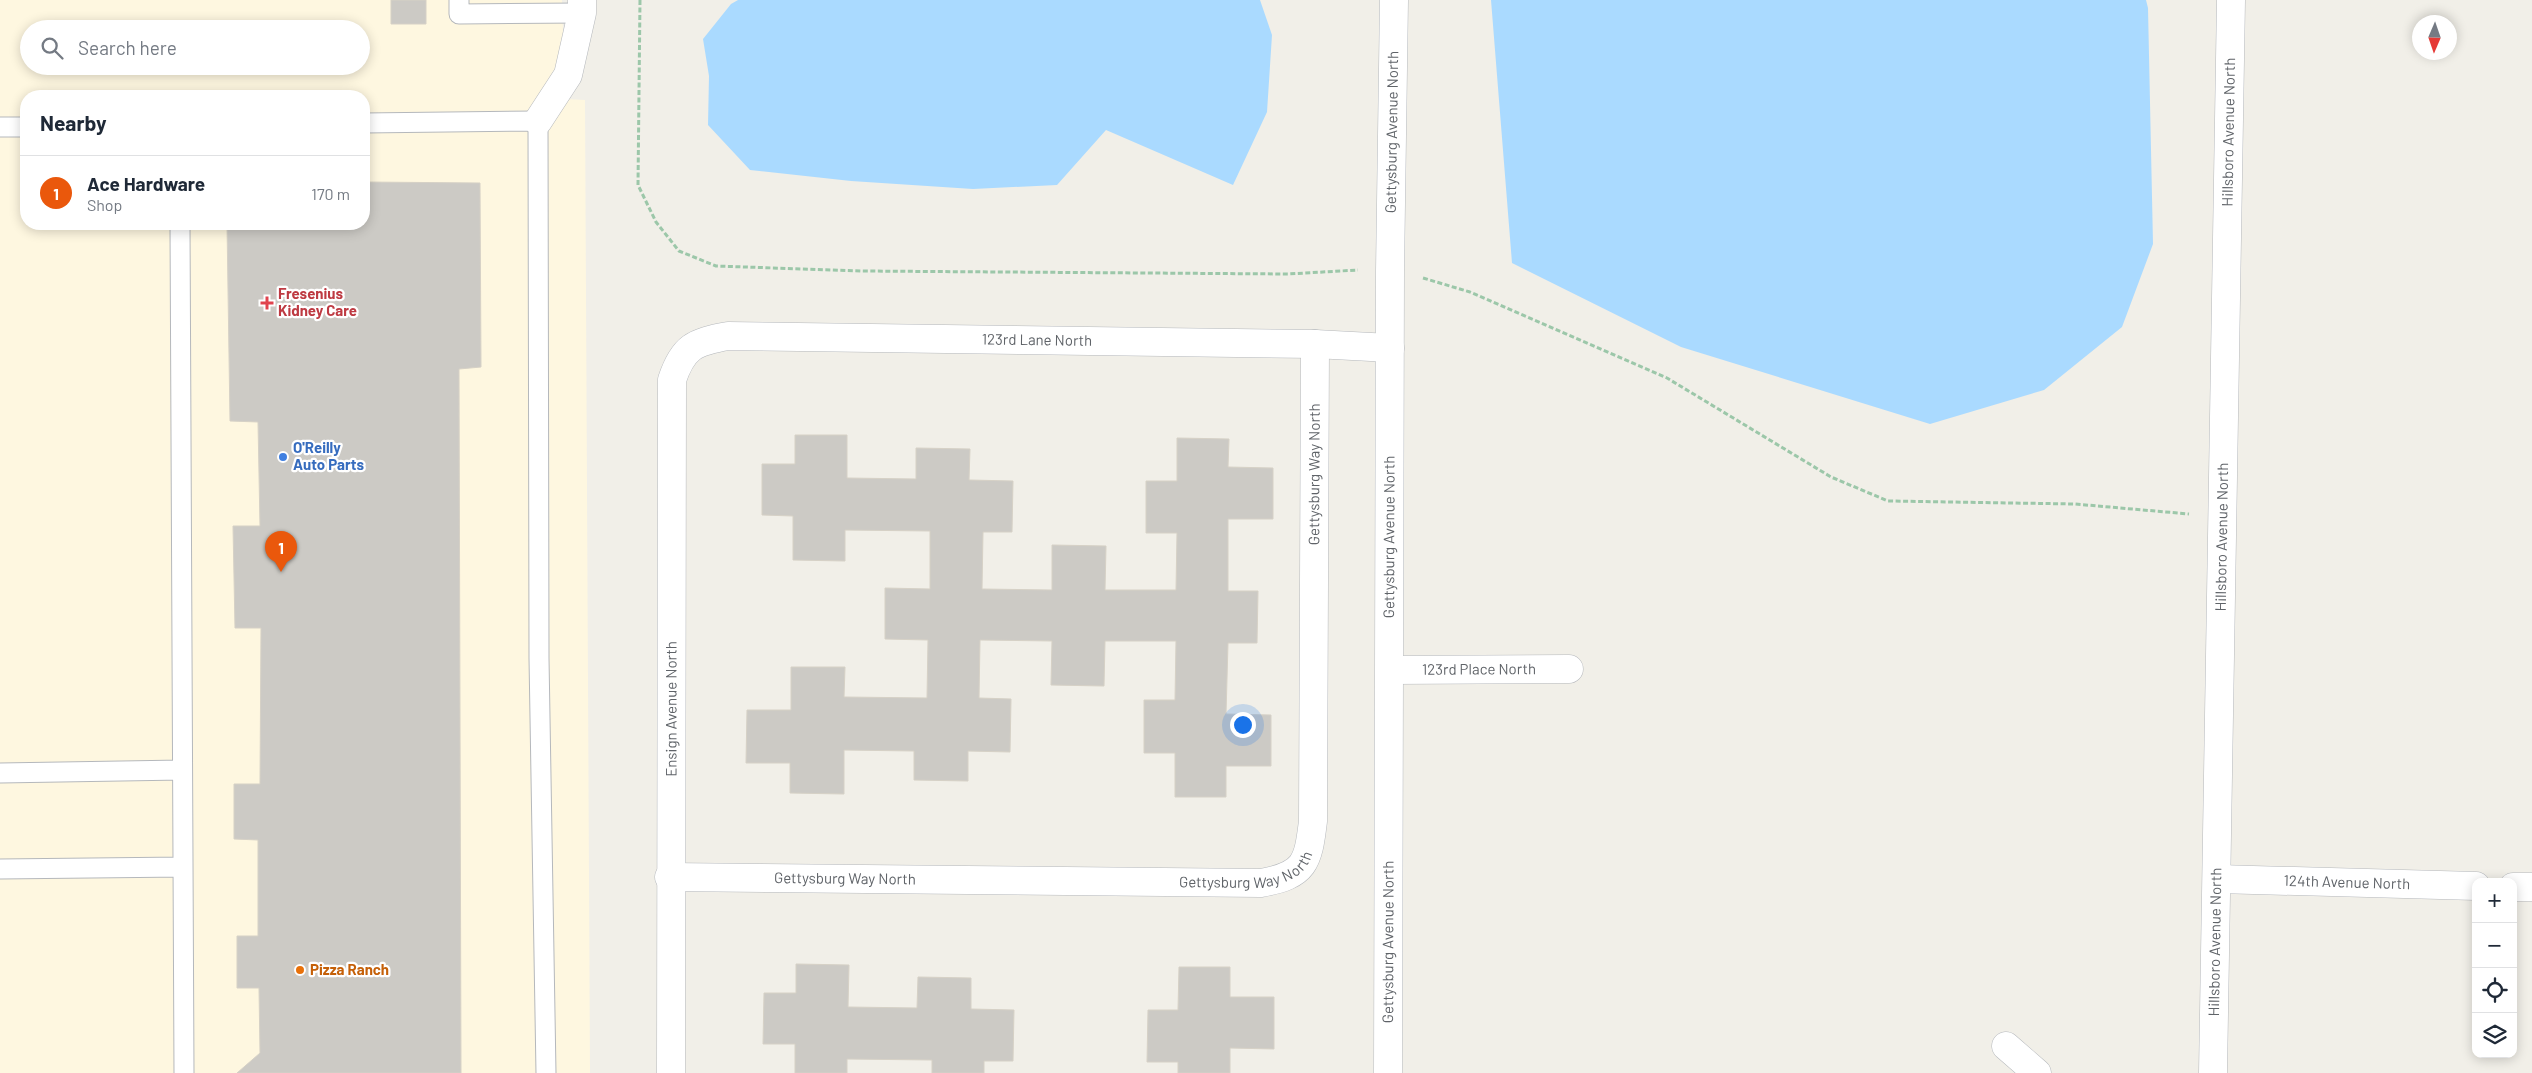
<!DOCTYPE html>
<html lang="en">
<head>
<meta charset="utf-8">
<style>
  body { margin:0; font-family:Barlow,sans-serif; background:#f6f6f7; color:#1f2937 }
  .controls { position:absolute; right:15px; bottom:15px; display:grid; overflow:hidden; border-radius:10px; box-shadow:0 2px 12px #0003 }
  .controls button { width:45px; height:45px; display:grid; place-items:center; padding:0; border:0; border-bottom:1px solid #e0e1e3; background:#fff; color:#1f2937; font:25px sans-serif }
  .compass { position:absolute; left:2412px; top:15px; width:45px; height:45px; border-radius:50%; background:#fff; box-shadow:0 2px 12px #0003; rotate:182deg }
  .you { position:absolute; left:1242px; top:724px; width:18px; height:18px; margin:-12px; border:4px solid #fff; border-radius:50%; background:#1a73e8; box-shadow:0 0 0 8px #1a73e833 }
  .badge { display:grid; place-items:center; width:32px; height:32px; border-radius:50%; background:#ea580c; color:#fff; font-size:16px; font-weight:700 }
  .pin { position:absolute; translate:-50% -41px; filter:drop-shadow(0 1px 2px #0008) }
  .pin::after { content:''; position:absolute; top:26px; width:18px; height:15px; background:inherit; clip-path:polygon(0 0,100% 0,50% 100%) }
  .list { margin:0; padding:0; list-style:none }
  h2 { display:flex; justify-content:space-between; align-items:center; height:65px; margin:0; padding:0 20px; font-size:21px }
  h2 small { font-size:16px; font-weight:400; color:#747a83 }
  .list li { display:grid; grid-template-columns:32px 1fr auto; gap:15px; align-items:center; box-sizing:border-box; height:75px; padding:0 20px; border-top:1px solid #e0e1e3 }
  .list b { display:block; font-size:19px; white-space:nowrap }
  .list p { margin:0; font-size:16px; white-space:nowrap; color:#747a83 }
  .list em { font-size:16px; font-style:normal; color:#747a83 }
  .icon { flex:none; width:28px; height:28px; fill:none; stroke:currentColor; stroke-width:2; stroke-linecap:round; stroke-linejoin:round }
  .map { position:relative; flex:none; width:2532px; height:1073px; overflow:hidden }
  .search { position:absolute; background:#fff; box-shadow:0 2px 12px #0003; left:20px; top:20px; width:350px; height:55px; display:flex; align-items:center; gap:12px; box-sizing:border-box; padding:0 18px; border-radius:28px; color:#747a83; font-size:19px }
  .panel { position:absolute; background:#fff; box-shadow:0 2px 12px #0003; left:20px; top:90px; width:350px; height:140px; border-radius:20px }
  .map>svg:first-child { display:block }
  .commercial { fill:#fef7e0; fill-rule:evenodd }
  .water { fill:#aadaff }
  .building { fill:#cccac5; stroke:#d6d1c6 }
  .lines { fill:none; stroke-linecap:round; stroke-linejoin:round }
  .lane-casing { stroke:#b5b8bc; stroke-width:21 }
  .street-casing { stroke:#b5b8bc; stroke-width:29 }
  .secondary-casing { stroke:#b6babf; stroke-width:29 }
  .path { stroke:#9cc7a9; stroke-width:3; stroke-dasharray:5 2.5; stroke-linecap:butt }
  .lane { stroke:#fff; stroke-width:19 }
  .street { stroke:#fff; stroke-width:28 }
  .secondary { stroke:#fff; stroke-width:28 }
  .health-dot { fill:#e0444e; stroke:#fff; stroke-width:2 }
  .shop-dot { fill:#3f7fe0; stroke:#fff; stroke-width:2 }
  .food-dot { fill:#e8710a; stroke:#fff; stroke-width:2 }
  .labels { text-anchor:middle; stroke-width:4.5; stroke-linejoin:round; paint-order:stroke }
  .street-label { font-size:15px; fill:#5f6368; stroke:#fff }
  .health-label { font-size:15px; font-weight:bold; fill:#be3a42; stroke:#fff; text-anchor:start }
  .shop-label { font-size:15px; font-weight:bold; fill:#366cbe; stroke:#fff; text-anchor:start }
  .food-label { font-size:15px; font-weight:bold; fill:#c56008; stroke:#fff; text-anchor:start }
</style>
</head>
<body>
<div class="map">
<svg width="2532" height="1073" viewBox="0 0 2532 1073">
  <rect width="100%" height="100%" fill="#f1efe8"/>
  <path class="commercial" d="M0,0h562l3,99 20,1 5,973h-590zM29,29h332v37h-332zM26,96h338v128h-338z"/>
  <path class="water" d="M738,0h522l12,35 -5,77 -34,73 -127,-55 -49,55 -84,4 -122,-8 -101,-11 -42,-45 1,-49 -6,-37 28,-35z
    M1491,0h655l2,8 5,236 -31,83 -78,63 -114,34 -249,-77 -169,-84z"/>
  <path class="building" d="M391,0h35v24h-35z
    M364,182l116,1 1,184 -22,2 2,704h-224l23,-20 -1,-65h-22v-52h21v-96l-24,-1v-55h26l1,-156h-26l-2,-102h27l-2,-104 -28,-1 -3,-197h137z
    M795,435h52v43l69,1v-31l54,1 -1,31 44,1 -1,51h-29l-1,57 70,1v-45l54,1 -1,44h71l1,-57h-31v-52h31v-43l52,1 -1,28 45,1v51h-45v72h30l-1,52h-29l-2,71 45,1v51h-45v31h-51v-44h-31v-53h31l1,-59h-71l-1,45 -53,-1 1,-44 -72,-1 -1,58 32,1 -1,53 -42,-1v30l-54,-1v-29l-70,-1v44l-54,-1v-30h-44l1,-53h44v-43h54l-1,30 83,1 1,-58 -43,-1v-51l45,1v-58l-85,-1v31l-52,-1v-44l-31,-1v-51h33z
    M796,964l53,1 -1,42 69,1 1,-31 53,1v31l43,1 -1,51h-29v12h-52v-13l-85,-1v14h-52v-29h-32l1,-51h32z
    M1179,967h51v30h44v52l-44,-1v25h-52v-11h-31l1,-52h30z"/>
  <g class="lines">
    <g class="lane-casing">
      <path id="lane" d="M459,0v14l123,-1
        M364,123l174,-2 1,537 7,415
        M0,127h26
        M180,224l4,849
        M0,773l182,-3
        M0,869l183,-2"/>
    </g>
    <g class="street-casing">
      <g id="street">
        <path d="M538,121l30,-46 14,-62v-13"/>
        <path id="s1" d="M1390,670l179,-1"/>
        <path id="s2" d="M669,877l592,6c44,-8 47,-20 52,-62l2,-477"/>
        <path id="s3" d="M2218,879l258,7"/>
        <path d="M2513,887h19"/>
        <path d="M2006,1046l31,27"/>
        <path id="s4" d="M671,1073l1,-693c11,-33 22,-38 56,-44l587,8 75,4"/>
        <path id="s5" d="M2213,1073l18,-1073"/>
      </g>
    </g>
    <g class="secondary-casing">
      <g id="secondary">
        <path id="s6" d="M1388,1073l2,-802 4,-271"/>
      </g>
    </g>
    <path class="path" d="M640,0l-2,185 18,37 23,29 37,15 145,5 427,3 70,-4
      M1423,278l47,14 197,86 164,99 57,24 187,3 114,10"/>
    <use href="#lane" class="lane"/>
    <use href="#street" class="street"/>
    <use href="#secondary" class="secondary"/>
  </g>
  <path class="health-dot" d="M264.5 295.5h5v5h5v5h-5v5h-5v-5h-5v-5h5z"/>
  <circle class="shop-dot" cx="283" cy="457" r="5"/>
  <circle class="food-dot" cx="300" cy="970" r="5"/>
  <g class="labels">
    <g class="street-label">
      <text dy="5" stroke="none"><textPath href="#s6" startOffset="941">Gettysburg Avenue North</textPath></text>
      <text dy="5" stroke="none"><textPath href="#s5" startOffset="941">Hillsboro Avenue North</textPath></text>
      <text dy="5" stroke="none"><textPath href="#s4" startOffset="1079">123rd Lane North</textPath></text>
      <text dy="5" stroke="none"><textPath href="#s2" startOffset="1030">Gettysburg Way North</textPath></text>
      <text dy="5" stroke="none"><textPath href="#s6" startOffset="536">Gettysburg Avenue North</textPath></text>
      <text dy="5" stroke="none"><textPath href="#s5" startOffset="536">Hillsboro Avenue North</textPath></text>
      <text dy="5" stroke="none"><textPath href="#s1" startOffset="89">123rd Place North</textPath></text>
      <text dy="5" stroke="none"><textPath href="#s4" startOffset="364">Ensign Avenue North</textPath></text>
      <text dy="5" stroke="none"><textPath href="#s2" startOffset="581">Gettysburg Way North</textPath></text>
      <text dy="5" stroke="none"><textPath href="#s2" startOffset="176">Gettysburg Way North</textPath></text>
      <text dy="5" stroke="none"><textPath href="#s3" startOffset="129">124th Avenue North</textPath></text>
      <text dy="5" stroke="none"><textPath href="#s6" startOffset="131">Gettysburg Avenue North</textPath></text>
      <text dy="5" stroke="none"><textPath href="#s5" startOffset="131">Hillsboro Avenue North</textPath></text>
    </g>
    <g class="health-label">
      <text x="278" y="299">Fresenius<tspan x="278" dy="17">Kidney Care</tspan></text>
    </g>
    <g class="shop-label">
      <text x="293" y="453">O'Reilly<tspan x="293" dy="17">Auto Parts</tspan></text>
    </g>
    <g class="food-label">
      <text x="310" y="975">Pizza Ranch</text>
    </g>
  </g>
</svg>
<div class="controls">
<button>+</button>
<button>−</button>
<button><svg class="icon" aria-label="locate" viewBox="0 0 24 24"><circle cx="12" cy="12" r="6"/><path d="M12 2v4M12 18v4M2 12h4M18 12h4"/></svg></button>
<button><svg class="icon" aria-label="layers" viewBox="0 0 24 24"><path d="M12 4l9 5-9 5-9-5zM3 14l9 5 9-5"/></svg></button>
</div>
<svg class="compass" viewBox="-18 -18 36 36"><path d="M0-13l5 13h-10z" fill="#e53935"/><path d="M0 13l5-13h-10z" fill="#747a83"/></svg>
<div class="you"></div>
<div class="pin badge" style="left:281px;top:572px">1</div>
<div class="search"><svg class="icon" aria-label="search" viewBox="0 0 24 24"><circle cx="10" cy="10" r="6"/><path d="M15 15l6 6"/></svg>Search here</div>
<section class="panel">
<h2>Nearby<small></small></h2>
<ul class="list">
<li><span class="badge">1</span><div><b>Ace Hardware</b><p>Shop</p></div><em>170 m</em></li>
</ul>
</section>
</div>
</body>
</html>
